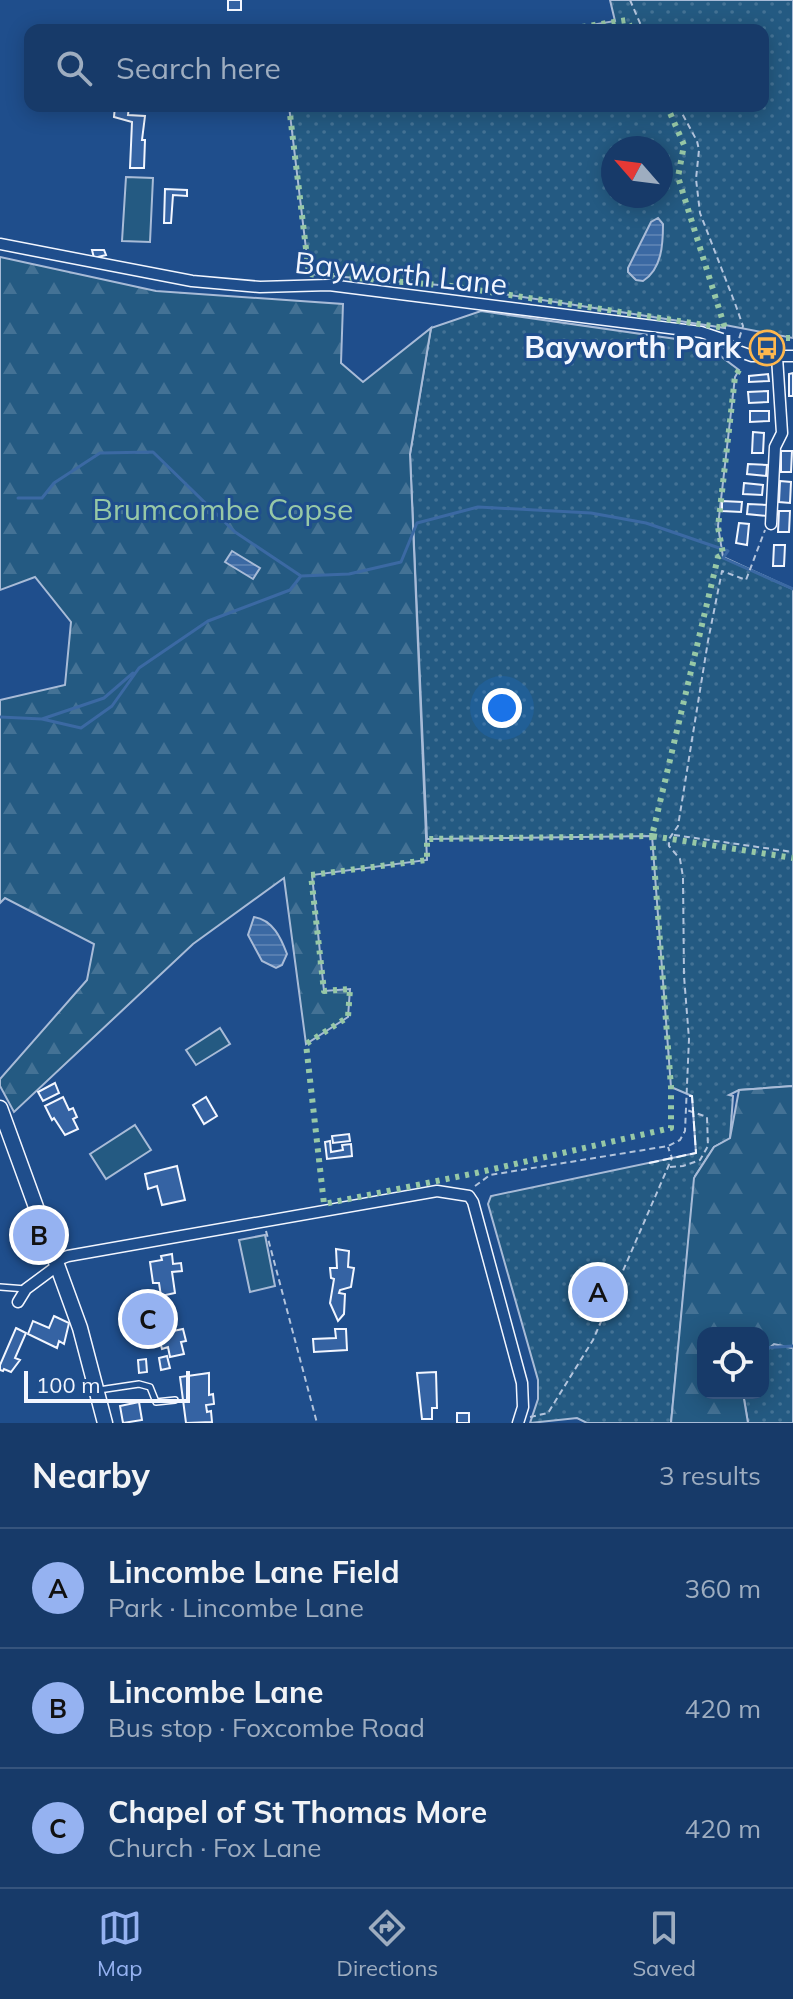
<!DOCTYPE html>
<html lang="en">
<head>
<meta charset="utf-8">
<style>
  body { margin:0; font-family:Mulish,sans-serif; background:#244571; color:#f1f3f6 }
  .controls { position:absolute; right:24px; bottom:24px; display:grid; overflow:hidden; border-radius:16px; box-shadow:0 4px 20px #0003 }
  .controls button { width:72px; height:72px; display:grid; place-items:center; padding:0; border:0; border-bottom:2px solid #36547d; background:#173a69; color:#f1f3f6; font:40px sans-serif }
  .compass { position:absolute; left:601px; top:136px; width:72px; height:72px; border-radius:50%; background:#173a69; box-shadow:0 4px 20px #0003; rotate:298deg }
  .scale { position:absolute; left:24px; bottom:20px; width:166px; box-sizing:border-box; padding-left:8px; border:4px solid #f2f6ff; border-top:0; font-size:22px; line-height:28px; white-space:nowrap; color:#f2f6ff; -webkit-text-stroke:6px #1f4e8c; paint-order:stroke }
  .you { position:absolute; left:502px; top:708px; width:28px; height:28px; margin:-20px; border:6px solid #fff; border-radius:50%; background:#1a73e8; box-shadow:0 0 0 12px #1a73e833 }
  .badge { display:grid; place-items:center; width:52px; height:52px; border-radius:50%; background:#95b2f1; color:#111; font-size:26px; font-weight:700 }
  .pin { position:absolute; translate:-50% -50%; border:4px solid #fff; box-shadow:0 2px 8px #0006 }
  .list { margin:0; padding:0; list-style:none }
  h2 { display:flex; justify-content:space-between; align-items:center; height:104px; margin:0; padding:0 32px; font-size:34px }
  h2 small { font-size:26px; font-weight:400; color:#9eadc0 }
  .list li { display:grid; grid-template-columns:52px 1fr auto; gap:24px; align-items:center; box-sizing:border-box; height:120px; padding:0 32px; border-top:2px solid #36547d }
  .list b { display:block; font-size:30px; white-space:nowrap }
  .list p { margin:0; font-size:26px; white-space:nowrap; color:#9eadc0 }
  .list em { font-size:26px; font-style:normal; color:#9eadc0 }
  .icon { flex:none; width:44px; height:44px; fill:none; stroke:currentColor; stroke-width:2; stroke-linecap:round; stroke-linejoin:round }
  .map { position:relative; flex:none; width:793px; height:1423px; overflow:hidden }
  .search { position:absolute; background:#173a69; box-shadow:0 4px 20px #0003; left:24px; right:24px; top:24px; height:88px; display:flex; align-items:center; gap:20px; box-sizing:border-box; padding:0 28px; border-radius:16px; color:#9eadc0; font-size:30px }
  .sheet { height:464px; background:#173a69 }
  nav { display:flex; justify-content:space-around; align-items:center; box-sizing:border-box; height:112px; border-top:2px solid #36547d; background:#173a69; font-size:22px; color:#9eadc0 }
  nav a { display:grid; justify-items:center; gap:4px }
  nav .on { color:#95b2f1 }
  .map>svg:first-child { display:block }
  .grass { fill:url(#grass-dots); stroke:#a8bbd7; stroke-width:2; fill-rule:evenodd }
  .forest { fill:url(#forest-firs); stroke:#a8bbd7; stroke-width:2 }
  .pitch { fill:#245a82; stroke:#a8bbd7; stroke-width:2 }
  .water { fill:url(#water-rules); stroke:#a8bbd7; stroke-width:2 }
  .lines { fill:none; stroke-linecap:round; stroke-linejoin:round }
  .stream { stroke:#3b69a3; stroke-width:3 }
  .building { fill:#3563a3; stroke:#f2f6ff; stroke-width:2 }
  .lane-casing { stroke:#f2f6ff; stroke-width:8 }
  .street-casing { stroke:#f2f6ff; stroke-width:13 }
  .secondary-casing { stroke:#f2f6ff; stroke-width:17 }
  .path { stroke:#b3c4dc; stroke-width:2; stroke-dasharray:6 4; stroke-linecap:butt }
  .lane { stroke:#1f4e8c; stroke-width:5 }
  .street { stroke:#1f4e8c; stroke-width:10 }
  .secondary { stroke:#1f4e8c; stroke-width:14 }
  .hedge { stroke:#97c8a6; stroke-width:6; stroke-dasharray:4 6; stroke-linecap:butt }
  .fence { stroke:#f2f6ff; stroke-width:2; stroke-dasharray:10 4; stroke-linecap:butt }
  .labels { text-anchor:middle; stroke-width:6; stroke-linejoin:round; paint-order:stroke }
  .street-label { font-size:30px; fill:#f2f6ff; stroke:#1f4e8c }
  .poi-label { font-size:30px; font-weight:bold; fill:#f2f6ff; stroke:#1f4e8c; text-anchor:end }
  .park-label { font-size:30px; fill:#97c8a6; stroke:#1f4e8c }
</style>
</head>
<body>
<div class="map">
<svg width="793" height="1423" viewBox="0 0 793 1423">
  <defs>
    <pattern id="grass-dots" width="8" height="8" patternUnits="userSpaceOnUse" patternTransform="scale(2)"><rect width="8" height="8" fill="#245a82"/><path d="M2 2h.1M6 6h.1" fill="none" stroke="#447295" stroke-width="1.8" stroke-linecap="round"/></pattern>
    <pattern id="forest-firs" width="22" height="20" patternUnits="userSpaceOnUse" patternTransform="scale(2)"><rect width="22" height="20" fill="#245a82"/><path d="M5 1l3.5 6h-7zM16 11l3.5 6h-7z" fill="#447295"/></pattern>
    <pattern id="water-rules" width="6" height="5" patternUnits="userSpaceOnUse" patternTransform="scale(2)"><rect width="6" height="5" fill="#3b69a3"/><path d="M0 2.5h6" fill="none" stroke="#587fb1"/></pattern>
  </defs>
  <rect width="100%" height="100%" fill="#1f4e8c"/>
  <path class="grass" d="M610,0h183v338l-68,-13v3l-274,-42 -142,-12 -20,-168h474v-76h-201l53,-9zM613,148h48v48h-48z
    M481,311l209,30 21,8 28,21 -4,7 -17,149 5,31 70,32v497l-54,4 -10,5 4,1 -3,43 -16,8 -19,29 -24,247h-84l-10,-5 -47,5 8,-24v-19l-50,-176 3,-8 205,-43 -4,-57 -21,-9 -19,-251 -225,3 -17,-385 21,-126z
    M774,1344l19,4v75h-45l-5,-30h20v-40z"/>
  <path class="forest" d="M0,257l156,34 187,13 -2,59 22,19 68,-54 -21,126 17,406 -115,15 12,116 26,-2 -2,28 -42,27 -22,-166 -91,66 -179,168 -14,-26v-7l87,-99 7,-36 -89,-46 -5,5v-203l65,-15 6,-63 -36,-45 -35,13z
    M793,1086v262l-19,-4 -11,9v-20h-60v60h40l5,30h-77l23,-245 20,-31 16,-9 9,-48z"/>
  <path class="pitch" d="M126,177l27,1 -3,64 -28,-1z
    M220,1028l10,16 -34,21 -10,-15z
    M135,1125l16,25 -45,29 -16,-25z
    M265,1235l10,51 -25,6 -11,-52z"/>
  <path class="water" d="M658,218l5,6c0,20 -1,45 -20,57l-7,-1 -8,-8v-4l23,-46z
    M232,551l28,17 -7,11 -28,-17z
    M254,917c19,3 27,21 33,37l-5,11 -6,3 -14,-7 -14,-26z"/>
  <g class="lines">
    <path class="stream" d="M18,498h24l12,-15 46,-30 53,-1 82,80 66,44 48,-2 52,-12 16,-39 61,-16 113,6 55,10 82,28 -5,7 70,31
      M0,717l42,2 39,9 31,-22 27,-38 69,-47 82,-31 11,-14
      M42,719l62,-21 29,-25
      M763,1348l30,-2"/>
  </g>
  <path class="building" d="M228,0h13v10h-13z
    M115,106h14l-1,9 17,1 -3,24h3l-1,28h-14l2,-46 -18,-5z
    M165,189l22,1v6l-14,-1 -2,28h-7z
    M92,250h12l2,5 -12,3z
    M793,373v23h-4v-22z
    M768,374l1,7 -20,1v-6z
    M768,391v11l-19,1 -1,-11z
    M750,411h19v10l-19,1z
    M753,432l11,1 -1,20h-11z
    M781,451h11l-1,21h-10z
    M748,464l19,1 -1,11 -19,-2z
    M780,481l11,1 -1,21 -11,-1z
    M744,483l19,2 -1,10 -19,-1z
    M722,501l20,1 -1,10 -19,-1z
    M748,504l20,1 -1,11 -20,-2z
    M779,511h11l-1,21h-11z
    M739,523l10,1 -2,21 -11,-2z
    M774,545h11l-1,21h-11z
    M55,1083l4,10 -16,8 -5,-9z
    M63,1097l6,13 4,-2 4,9 -4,2 5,10 -13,6 -11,-17 -2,2 -7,-14z
    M206,1097l11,19 -13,8 -11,-19z
    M349,1134l1,7 -17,2 -1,-7z
    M330,1141l1,11 12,-2 -1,-5 9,-1 1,12 -25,3 -2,-17z
    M177,1166l8,34 -23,5 -5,-19 -9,3 -3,-15z
    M336,1249l13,2 -1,16 6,1 -3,19 -11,3 -1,3 6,1 -1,20 -6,7 -8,-18 4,-24 -3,-1 -1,-10h7z
    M172,1254l1,10 8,-1 1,8 -10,1 3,21 -14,3 -2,-13h-6l-3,-21 12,-2 -1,-4z
    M156,1314l1,8 -17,2 -1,-8z
    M54,1316l15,7 -5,21 -5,-3 -2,7 -29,-14 5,-13 16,7z
    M16,1328l10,5 -11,25 5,2 -9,12 -7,-3 -1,2 -3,-1v-5z
    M183,1329l3,12 -5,1 3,12 -14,3 -2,-10 -6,2 -4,-15z
    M335,1329h11l1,21 -33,2 -1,-13 23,-1z
    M167,1356l3,12 -9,2 -2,-12z
    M146,1359l1,13 -8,1 -1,-13z
    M436,1372l1,36h-5v11h-10l-5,-46z
    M209,1373v22l4,-1 1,10 -8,1 1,7 4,-1 1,11 -26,1 -6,-46z
    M139,1402l3,18 -19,3 -3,-17z
    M457,1413h12v10h-12z"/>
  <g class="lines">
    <g class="lane-casing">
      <path id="lane" d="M0,1287l26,2
        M99,1390l40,-6 11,3 6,15 19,-2"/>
    </g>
    <g class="street-casing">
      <path id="street" d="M0,244l192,37 68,6 69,-2 372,47 21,7 13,11 17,6h41
        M771,524l4,-77 7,-14 -5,-76
        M55,1261l13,-5 369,-65 32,5 4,6 49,181 1,24 -5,16
        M18,1302l8,-13 31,-23"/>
    </g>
    <g class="secondary-casing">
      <path id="secondary" d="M0,1108l80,220 25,95"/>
    </g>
    <path class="path" d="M630,0l13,30
      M678,106l19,35 2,9 -3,29 4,34 36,93 7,20 -4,13
      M674,835l119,17
      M670,1167l13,-1 17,-6 8,-14 -1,-29 -20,-7
      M475,1186l15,-11 178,-29 12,-6 5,-9 4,-92 -5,-63 -1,-99 -3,-18 -11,-13v-7l9,-13 30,-185 14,-70 24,9 19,-50
      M266,1231l51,192
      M530,1417l18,-4 45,-73 75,-173 4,-9 -4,-11"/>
    <use href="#lane" class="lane"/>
    <use href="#street" class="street"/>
    <use href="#secondary" class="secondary"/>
    <path class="hedge" d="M562,30l65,-10 5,10
      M289,106l20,168 142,12 274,42 -47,-151 6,-32 -17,-39
      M786,338h7
      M739,370l-4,7 -17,150 5,27 -5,3 -66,279 141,22
      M652,836l19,251v41l-195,45 -152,31 -18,-160 42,-27 2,-28 -26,2 -13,-116 116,-15v-21z"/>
    <path class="fence" d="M649,1163l47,-10 -4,-57h-4"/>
  </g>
  <defs>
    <g id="bus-ring" transform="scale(1.8)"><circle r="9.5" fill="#1f4e8c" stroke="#ffb74d" stroke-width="1.5"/><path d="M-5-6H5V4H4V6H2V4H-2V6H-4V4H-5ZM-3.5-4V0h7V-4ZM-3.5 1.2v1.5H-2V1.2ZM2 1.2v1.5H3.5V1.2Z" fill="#ffb74d"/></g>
  </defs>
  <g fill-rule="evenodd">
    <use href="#bus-ring" x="767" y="348"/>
  </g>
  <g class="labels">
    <g class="street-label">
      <text transform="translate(401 274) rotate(6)" y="10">Bayworth Lane</text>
    </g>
    <g class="poi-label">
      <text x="741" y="358">Bayworth Park</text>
    </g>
    <g class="park-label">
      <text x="223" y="520">Brumcombe Copse</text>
    </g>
  </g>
</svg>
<div class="controls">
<button><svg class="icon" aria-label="locate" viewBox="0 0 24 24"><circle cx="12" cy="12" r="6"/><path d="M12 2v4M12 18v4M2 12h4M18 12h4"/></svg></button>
</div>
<svg class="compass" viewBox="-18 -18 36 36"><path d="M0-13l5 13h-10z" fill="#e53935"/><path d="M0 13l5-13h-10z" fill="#9eadc0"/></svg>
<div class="scale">100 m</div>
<div class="you"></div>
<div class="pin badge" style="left:598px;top:1292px">A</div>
<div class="pin badge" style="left:39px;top:1235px">B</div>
<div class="pin badge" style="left:148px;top:1319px">C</div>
<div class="search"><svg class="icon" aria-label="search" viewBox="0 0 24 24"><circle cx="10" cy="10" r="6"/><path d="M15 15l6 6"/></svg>Search here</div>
</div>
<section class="sheet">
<h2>Nearby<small>3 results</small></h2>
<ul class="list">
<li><span class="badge">A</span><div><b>Lincombe Lane Field</b><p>Park · Lincombe Lane</p></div><em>360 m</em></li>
<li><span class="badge">B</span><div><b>Lincombe Lane</b><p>Bus stop · Foxcombe Road</p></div><em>420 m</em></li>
<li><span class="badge">C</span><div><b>Chapel of St Thomas More</b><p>Church · Fox Lane</p></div><em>420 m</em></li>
</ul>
</section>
<nav>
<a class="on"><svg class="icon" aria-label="map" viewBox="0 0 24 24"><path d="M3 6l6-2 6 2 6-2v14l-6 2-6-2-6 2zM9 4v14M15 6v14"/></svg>Map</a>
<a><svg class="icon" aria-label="directions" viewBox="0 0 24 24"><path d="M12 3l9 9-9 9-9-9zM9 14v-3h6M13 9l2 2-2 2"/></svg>Directions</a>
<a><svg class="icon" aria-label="saved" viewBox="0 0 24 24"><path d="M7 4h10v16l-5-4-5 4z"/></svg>Saved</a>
</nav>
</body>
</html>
